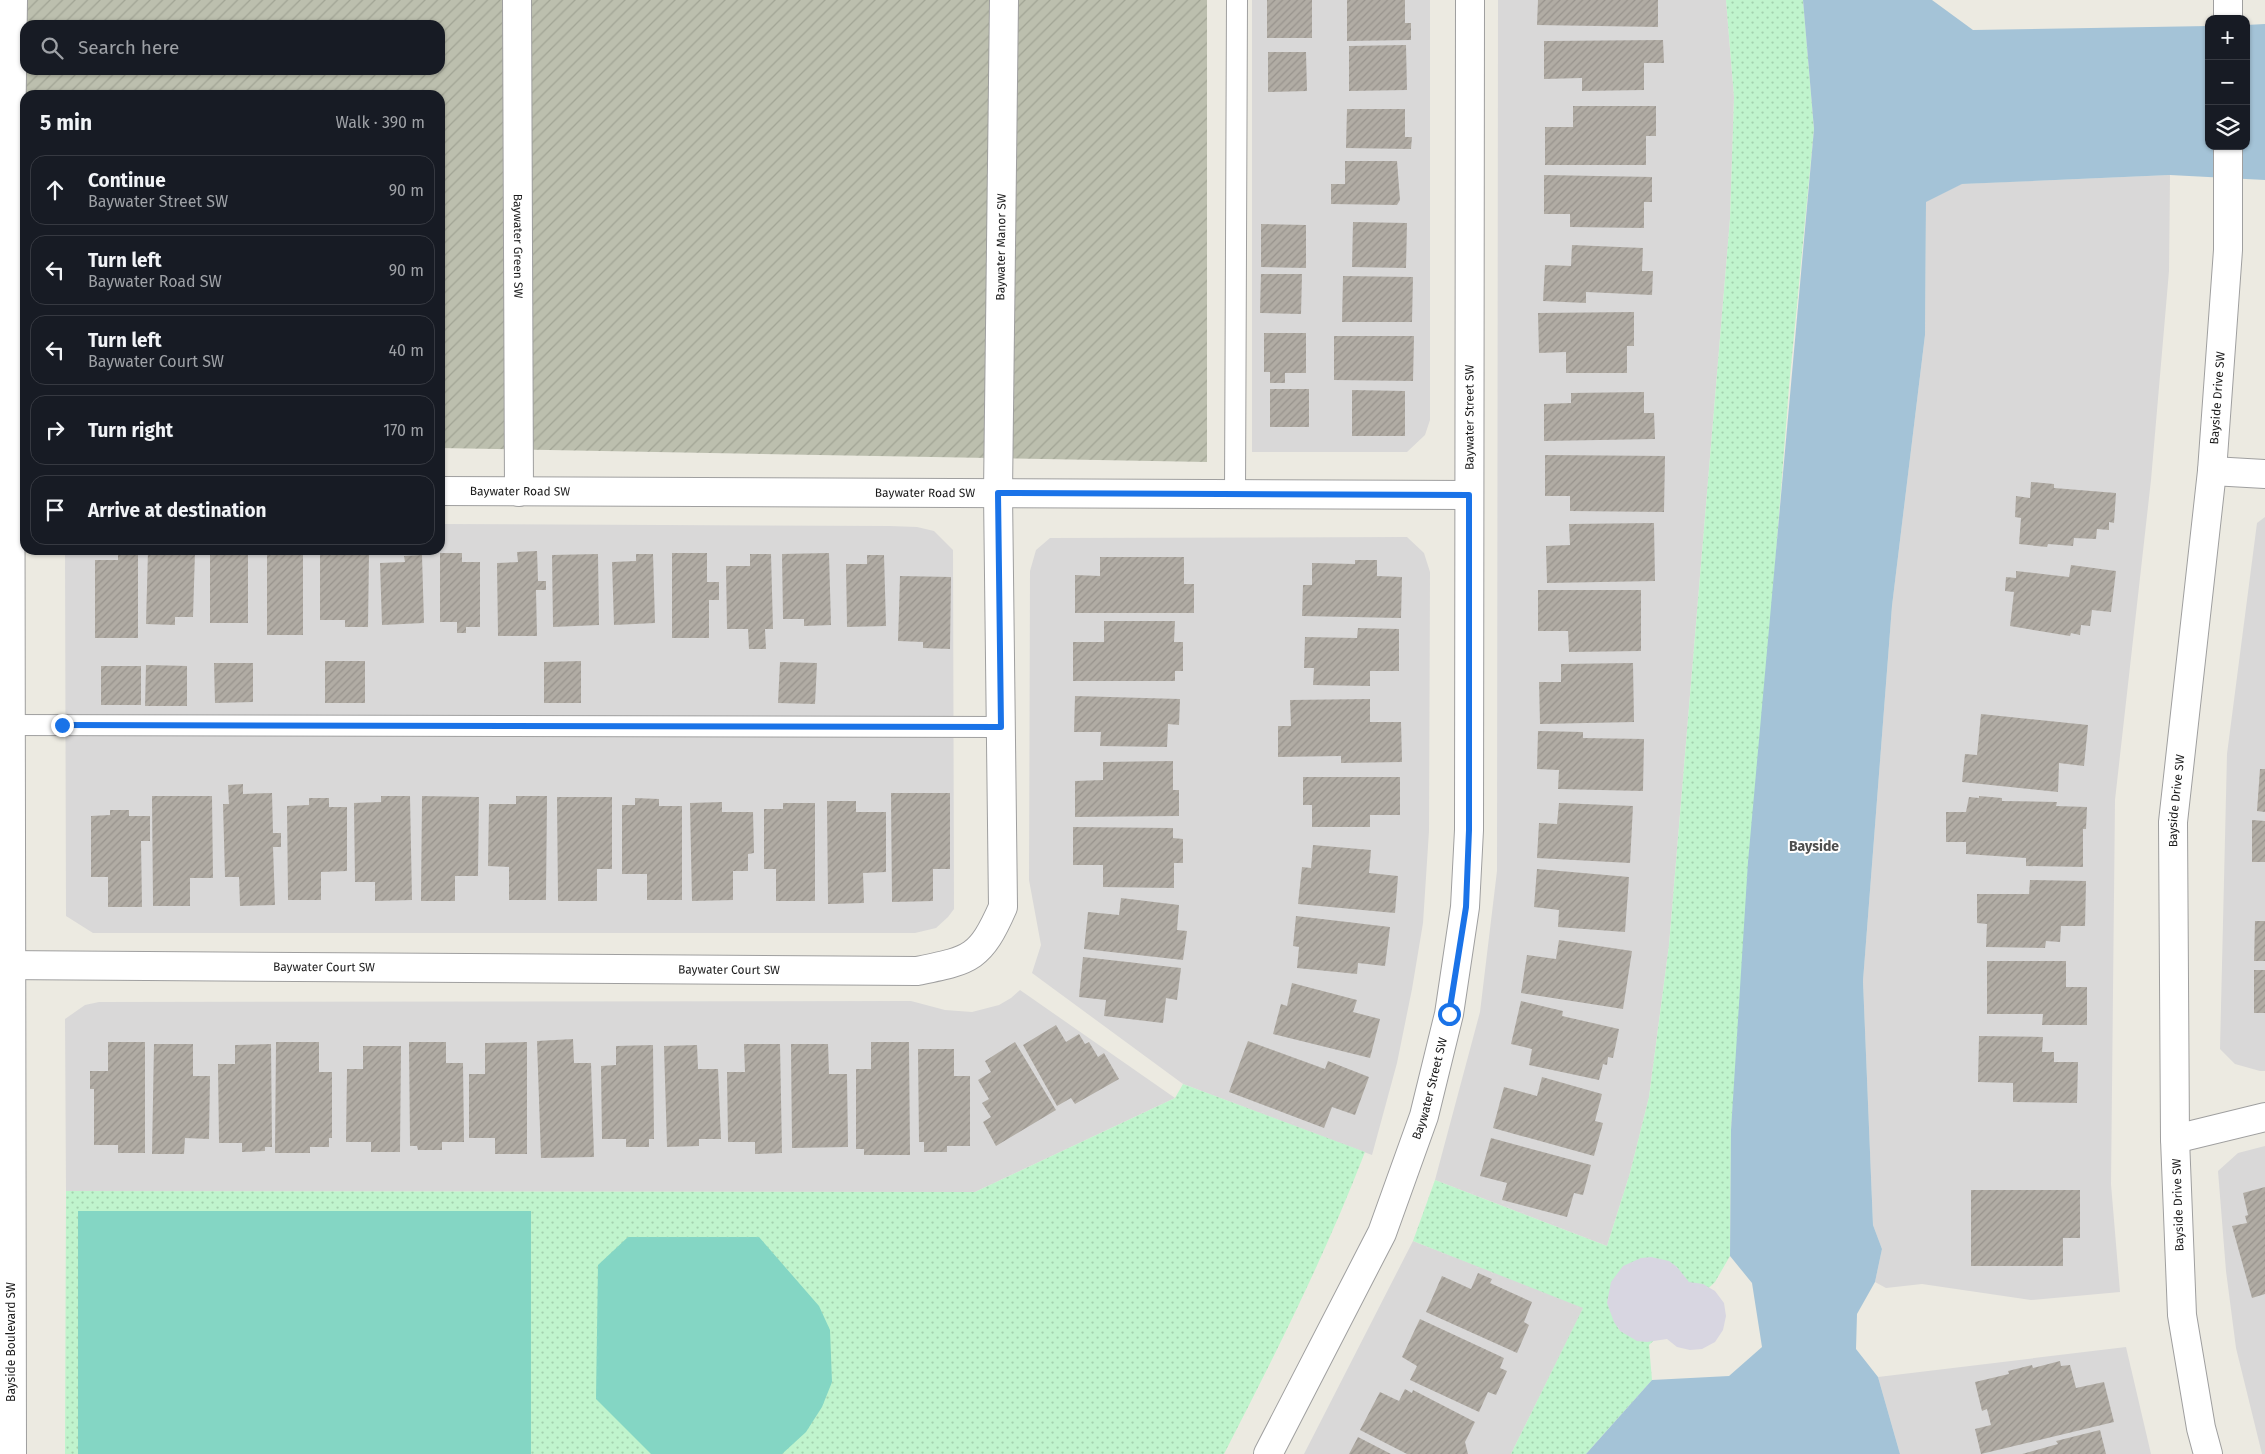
<!DOCTYPE html>
<html lang="en">
<head>
<meta charset="utf-8">
<style>
  body { margin:0; font-family:"Fira Sans",sans-serif; background:#242831; color:#f1f3f6 }
  .controls { position:absolute; right:15px; top:15px; display:grid; overflow:hidden; border-radius:10px; box-shadow:0 1px 4px #0004 }
  .controls button { width:45px; height:45px; display:grid; place-items:center; padding:0; border:0; border-bottom:1px solid #363941; background:#171b24; color:#f1f3f6; font:25px sans-serif }
  .stop { position:absolute; width:15px; height:15px; margin:-11px; border:4px solid #1a73e8; border-radius:50%; background:#fff }
  .stop.end { background:#1a73e8; border-color:#fff; box-shadow:0 1px 5px #0008 }
  .list { margin:0; padding:0; list-style:none }
  h2 { display:flex; justify-content:space-between; align-items:center; height:65px; margin:0; padding:0 20px; font-size:21px }
  h2 small { font-size:16px; font-weight:400; color:#9ea1a6 }
  .list li { display:grid; grid-template-columns:32px 1fr auto; gap:15px; align-items:center; box-sizing:border-box; height:70px; margin:0 10px 10px; padding:0 10px; border:1px solid #363941; border-radius:15px }
  .list b { display:block; font-size:19px; white-space:nowrap }
  .list p { margin:0; font-size:16px; white-space:nowrap; color:#9ea1a6 }
  .list em { font-size:16px; font-style:normal; color:#9ea1a6 }
  .icon { flex:none; width:28px; height:28px; fill:none; stroke:currentColor; stroke-width:2; stroke-linecap:round; stroke-linejoin:round }
  .map { position:relative; flex:none; width:2265px; height:1454px; overflow:hidden }
  .search { position:absolute; background:#171b24; box-shadow:0 1px 4px #0004; left:20px; top:20px; width:425px; height:55px; display:flex; align-items:center; gap:12px; box-sizing:border-box; padding:0 18px; border-radius:15px; color:#9ea1a6; font-size:19px }
  .panel { position:absolute; background:#171b24; box-shadow:0 1px 4px #0004; left:20px; top:90px; width:425px; height:465px; border-radius:15px }
  .map>svg:first-child { display:block }
  .residential { fill:#d9d8d8 }
  .construction { fill:url(#construction-furrows); fill-rule:evenodd }
  .park { fill:url(#park-dots) }
  .pitch { fill:#84d6c4 }
  .plaza { fill:#d8d6e1 }
  .water { fill:#a4c3d7 }
  .building { fill:url(#building-hatch) }
  .lines { fill:none; stroke-linecap:round; stroke-linejoin:round }
  .service-casing { stroke:#9f9f9f; stroke-width:22 }
  .minor-casing { stroke:#9f9f9f; stroke-width:30 }
  .tertiary-casing { stroke:#9f9f9f; stroke-width:30 }
  .service { stroke:#fff; stroke-width:20 }
  .minor { stroke:#fff; stroke-width:28 }
  .tertiary { stroke:#fff; stroke-width:28 }
  .route { stroke:#1a73e8; stroke-width:6 }
  .labels { text-anchor:middle; stroke-width:4; stroke-linejoin:round; paint-order:stroke }
  .street-label { font-size:12px; fill:#1b1b1b; stroke:#fff }
  .neighbourhood-label { font-size:14px; font-weight:bold; fill:#4e4e4e; stroke:#fff }
</style>
</head>
<body>
<div class="map">
<svg width="2265" height="1454" viewBox="0 0 2265 1454">
  <defs>
    <pattern id="construction-furrows" width="10" height="10" patternUnits="userSpaceOnUse" patternTransform="scale(1.25)"><rect width="10" height="10" fill="#bcbfae"/><path d="M-1 1l2-2M0 10L10 0M9 11l2-2" fill="none" stroke="#a1a495"/></pattern>
    <pattern id="park-dots" width="8" height="8" patternUnits="userSpaceOnUse" patternTransform="scale(1.25)"><rect width="8" height="8" fill="#c0f4cd"/><path d="M2 2h.1M6 6h.1" fill="none" stroke="#a4d1af" stroke-width="1.8" stroke-linecap="round"/></pattern>
    <pattern id="building-hatch" width="6" height="6" patternUnits="userSpaceOnUse" patternTransform="scale(1.25)"><rect width="6" height="6" fill="#b1aca4"/><path d="M-1 1l2-2M0 6l6-6M5 7l2-2" fill="none" stroke="#98938d"/></pattern>
  </defs>
  <rect width="100%" height="100%" fill="#eceae1"/>
  <path class="residential" d="M1252,0h178v420l-5,15 -18,17h-155z
    M1498,0h228l8,97 -4,122 -61,726 -20,152 -19,76 -23,73 -172,-66 45,-168 17,-141z
    M2170,175l-1,96 -18,209 -36,320 -4,384 9,108 -89,8 -109,-16 -36,4 -11,-6 7,-33 -9,-24 -10,-244 29,-375 33,-271 1,-134 35,-17z
    M2265,517v554h-5l-25,-7 -15,-15 7,-295 30,-231z
    M440,524l450,2 27,1 17,4 19,19 1,359 -6,8 -12,11 -21,5h-822l-27,-17 -1,-366h375z
    M1407,537l17,16 6,19 -1,259 -6,92 -11,66 -15,74 -25,92 -189,-71 -151,-111 9,-28 -12,-65 1,-309 6,-21 14,-12z
    M1020,990l155,108 -200,94 -909,-1 -1,-172 20,-14 14,-3 812,-1 34,9 27,2 27,-7 12,-7z
    M2265,1146v308h-3l-26,-106 -10,-77 -8,-100 20,-18z
    M1413,1241l171,66 -73,147h-207z
    M2126,1347l25,107h-251l-22,-77z"/>
  <path class="construction" d="M0,0h1207v462l-767,-14v-353h-415v162h-25zM25,25h415v45h-415z"/>
  <path class="park" d="M1726,0h77l11,129 -25,258 -58,743 -1,126 -15,26 -66,63 3,35 -66,74h-75l72,-146 -170,-67 22,-61 172,66 23,-73 19,-76 20,-152 61,-726 4,-122z
    M1183,1084l182,68c-40,104 -90,203 -141,302h-1159l1,-263 909,1 200,-94z"/>
  <path class="pitch" d="M78,1211h453v243h-453z
    M628,1237h131l60,69 11,24 2,52 -10,25 -16,25 -24,22h-131l-55,-55 2,-134z"/>
  <path class="plaza" d="M1651,1257l18,4 8,6 12,15 14,2 12,7 9,12 2,13 -3,14 -8,12 -13,7 -12,1 -13,-3 -10,-8 -20,3 -10,-1 -17,-10 -6,-9 -7,-19 4,-21 12,-16 18,-8z"/>
  <path class="water" d="M1803,0h129l41,30 236,-4v120h37v-121l19,-1v156l-95,-5 -208,9 -36,18 -1,133 -33,271 -29,375 10,244 9,24 -7,33 -18,32 -1,35 22,28 22,77h-314l66,-74 77,-4 33,-29 -10,-64 -22,-27 1,-126 17,-268 66,-733z"/>
  <path class="building" d="M1267,0h45v38h-45z
    M1347,0h58v23h6v17l-64,1z
    M1538,0h120v27l-121,-2z
    M1663,40l1,23h-20v27l-62,1v-13l-38,1v-38z
    M1406,45l1,45 -58,1v-45z
    M1268,52h38l1,39 -39,1z
    M1573,106h83v30h-10v29h-101v-38h28z
    M1347,109h58v28h7l-1,12 -65,-1z
    M1345,161h52l3,39 -3,5 -66,-1v-20h14z
    M1544,175l108,2v25h-8v26l-74,-1v-13h-26z
    M1353,222l54,1 -1,45 -54,-1z
    M1261,224l45,1v43l-45,-1z
    M1572,245l71,3 -1,23h11l-1,24 -66,-3v11l-43,-2 2,-36 26,1z
    M1261,274h41l-1,40 -41,-1z
    M1343,276l70,1 -1,45h-70z
    M1634,312v34h-7v27h-61v-21l-27,1 -1,-40z
    M1264,333h42v40h-21v10h-15v-11h-6z
    M1334,336h80l-1,45 -79,-1z
    M1270,389h39v38h-39z
    M1352,390l53,1v45h-53z
    M1644,392v21h10l1,26 -111,2v-37l27,-1v-10z
    M1545,455l120,1 -1,56 -94,-1v-15h-25z
    M2031,482l23,2v4l62,5 -2,30 -5,-1v8l-12,-1 -1,10 -22,-1 -1,8 -25,-2 -1,3 -28,-3 2,-26 -6,-1 1,-21 14,2z
    M1654,523l1,58 -108,2 -1,-37 24,-1 -1,-21z
    M148,550l47,2 -2,65h-18v8l-29,-1z
    M267,550h36v85h-36z
    M537,551l1,30h8v9h-10l1,46h-39l-1,-73 21,-1 -1,-10z
    M118,552h20v86h-43v-78h23z
    M320,553h49l-1,74h-23v-7h-25z
    M440,553h22v9h18v65h-14v6h-9v-11h-17z
    M672,553h35v29h12v18h-10v38h-37z
    M829,553l2,72 -27,1v-7h-21l-1,-65z
    M210,554h38v69h-38z
    M598,554l1,71 -46,2 -1,-72z
    M636,554h17l2,69 -41,2 -2,-63 24,-1z
    M750,554h21l2,75h-8l1,20h-17l-1,-20h-21l-1,-63h24z
    M422,555l2,68 -42,2 -2,-62 25,-1 -1,-6z
    M867,555h17l2,71 -39,1 -1,-63h21z
    M1100,557h84v27h10v29h-119v-38l25,1z
    M1355,560h22v16l25,1 -1,41 -99,-2 1,-31h9v-22l43,1z
    M2071,565l45,6 -5,41 -19,-2 -2,16 -9,-1 -1,10 -9,-2 -1,3 -60,-10 4,-34 -9,-1 1,-14 10,1v-7l53,6z
    M900,576l51,1 -1,72 -27,-1v-6l-25,-1z
    M1538,590h103v61l-72,1 -1,-21h-30z
    M1104,621h71l-1,21h9v29h-8v10h-102v-39h31z
    M1358,628l41,1v42h-29v15l-57,-1 1,-17h-10l1,-31 52,1z
    M325,661h40v42h-40z
    M581,661v42h-37v-41z
    M780,662l37,1 -2,41 -37,-1z
    M214,663h39v39l-38,1z
    M1633,663l1,59 -94,2 -1,-42h22v-18z
    M146,665l41,1v40h-42z
    M101,666h40v39h-40z
    M1075,696l105,3 -1,26 -11,-1 -1,23 -67,-1 1,-14h-27z
    M1370,699v23h31l1,40 -61,1v-7l-63,1v-31h13l-1,-26z
    M1981,714l107,11 -4,41 -25,-3 -1,29 -96,-10 3,-28 12,1z
    M1538,731l45,1v6l61,1 -1,52 -85,-2 1,-19 -22,-1z
    M1173,761v29h6v26l-104,1v-36l28,-1v-18z
    M2260,769h5v43l-8,-1z
    M1303,777h97v38h-30v12h-58v-22h-9z
    M243,784v10l29,-1 1,40h8v14h-8l2,58 -35,1 -1,-29h-14l-2,-73h6l-1,-19z
    M891,793h59v76h-17v32l-41,1z
    M152,796h60l1,82h-23v28h-37z
    M381,796h29l2,104 -37,1v-19h-20l-1,-79 27,-1z
    M422,796l57,1 -1,79h-23v25h-34z
    M516,796h31l-1,104h-37v-33l-21,-1 1,-62h27z
    M1979,796l23,2v3l55,1 -1,4 31,1 -1,22h-3v38l-57,-1v-8l-60,-4v-12h-20v-30h20l3,-15 10,1z
    M557,797h55v72h-15v32h-39z
    M309,798h20v9h18v64l-26,1v28h-33l-1,-94 22,-1z
    M635,798l24,1v7h23v94h-35v-26h-25v-69h13z
    M827,801h29v11h30v60l-23,1 1,30 -36,1z
    M722,802v10h31l1,41 -6,1v17h-15v29l-41,1 -2,-98z
    M783,803h32v98h-39v-32h-12v-60h19z
    M1559,803l74,3 -3,57 -93,-5 2,-35 18,1z
    M110,810h19v6h21v25h-9l1,66h-34v-30h-17v-61l19,-1z
    M2252,820l13,1v41h-13z
    M1073,827l100,1v10l10,1v24h-9v25l-71,-1v-22h-30z
    M1313,845l58,5 -2,23 29,3 -3,37 -97,-9 4,-37 9,1z
    M1537,869l92,8 -4,55 -67,-5 1,-17 -25,-3z
    M2030,880l56,1 -1,45h-24l-1,16 -14,-1 -1,7 -59,-1 1,-23 -10,-1v-29h52z
    M1121,898l58,7 -2,25 10,1 -4,29 -99,-11 4,-37 31,3z
    M1296,916l94,11 -5,39 -27,-3 -1,11 -60,-6 2,-21 -6,-1z
    M2255,921h10v40h-11z
    M1559,940l73,11 -9,58 -102,-16 6,-38 29,4z
    M1083,957l98,11 -4,32 -11,-2 -3,25 -59,-7 2,-16 -27,-3z
    M1987,961h79v26h21v38h-45l1,-11h-56z
    M2254,970h11v43h-11z
    M1292,983l65,17 -4,12 27,7 -10,39 -97,-24 8,-30 6,2z
    M1521,1001l42,10 -1,5 57,13 -6,29 -5,-1 -1,8 -4,-1 -4,16 -70,-15 3,-16 -21,-5z
    M1056,1025l10,17 13,-8 6,10 4,-2 9,15 6,-4 15,26 -44,25 -4,-6 -14,8 -34,-61z
    M1979,1036l64,1 -1,15h12v10h24l-1,41 -64,-1v-19l-35,-1z
    M573,1039l1,24h17l3,94 -53,1 -4,-117z
    M1248,1041l77,28 3,-8 41,16 -14,38 -23,-8 -8,21 -95,-36z
    M108,1042h37v111h-27v-8h-24v-56h-4v-18h18z
    M276,1042h43v30h13v66h-3v9h-19v6h-35z
    M409,1042h37v21h17l1,79h-22v8h-24l-1,-4h-7z
    M527,1042v112h-32v-16h-26v-64h16v-31z
    M871,1042h38l1,113h-46v-6h-8v-80h15z
    M1015,1042l41,68 -60,36 -13,-24 8,-5 -9,-14 7,-4 -11,-19 13,-8 -6,-11z
    M154,1044h39v32h17l-1,63 -24,-1 -1,16h-32z
    M271,1044l1,103h-7v4l-23,1v-9h-23l-1,-79h17v-19z
    M744,1044h36l2,109 -27,1v-12h-27l-1,-70h18z
    M791,1044h37l1,30h18l1,73 -56,1z
    M653,1045l1,94h-5v8h-23v-8h-24l-1,-73 15,-1v-19z
    M697,1045l1,24h20l3,70h-22v7l-32,1 -3,-101z
    M363,1046h38l-1,106h-29v-10h-25l1,-73h16z
    M918,1049h36v27h16v70h-23v6h-23v-10h-5z
    M1542,1077l60,17 -7,27 8,2 -9,33 -101,-28 11,-41 33,9z
    M1491,1138l100,27 -8,30 -9,-2 -7,24 -65,-17 5,-17 -27,-7z
    M2265,1187v107l-13,4 -20,-72 15,-3 -2,-7 3,-1 -5,-22z
    M1971,1190h109v48h-17v28h-92z
    M1478,1273l14,6 -2,4 42,19 -8,20 5,3 -12,28 -91,-41 16,-36 29,13z
    M1420,1319l84,39 -4,10 7,3 -11,24 -8,-3 -9,20 -69,-32 7,-14 -15,-9z
    M2060,1361l1,5 9,-1 6,23 28,-6 10,40 -133,32 -6,-25 16,-4 -4,-16 -5,2 -7,-29 34,-8 -1,-3 24,-6 1,3z
    M1405,1389l7,4 1,-3 62,32 -10,20 3,12h-61l-47,-24 20,-38 19,9z
    M2100,1430l6,24h-84l36,-10 -2,-3z
    M1358,1437l33,17h-42z"/>
  <g class="lines">
    <g class="service-casing">
      <path id="service" d="M1235,494l2,-494
        M0,725l1001,2"/>
    </g>
    <g class="minor-casing">
      <g id="minor">
        <path id="s1" d="M517,0l2,492"/>
        <path d="M2228,19v-19"/>
        <path d="M2212,471l53,3"/>
        <path id="s2" d="M440,491l1029,4"/>
        <path id="s3" d="M0,965l917,6c54,-11 63,-12 86,-64l-5,-414 6,-493"/>
        <path d="M2175,1139l90,-22"/>
        <path id="s4" d="M1268,1454l114,-221 42,-117 25,-102 16,-107 4,-77 1,-830"/>
        <path id="s5" d="M2208,1454l-7,-26 -19,-113 -7,-176 -2,-317 39,-351 16,-221v-104"/>
      </g>
    </g>
    <g class="tertiary-casing">
      <path id="tertiary" d="M12,1454l-2,-1235 3,-219"/>
    </g>
    <use href="#service" class="service"/>
    <use href="#minor" class="minor"/>
    <use href="#tertiary" class="tertiary"/>
  </g>
  <g class="lines">
    <path class="route" d="M62,725l939,2 -3,-234 471,2v335l-3,77 -17,107"/>
  </g>
  <g class="labels">
    <g class="street-label">
      <text dy="4" stroke="none"><textPath href="#s1" startOffset="246">Baywater Green SW</textPath></text>
      <text dy="4" stroke="none"><textPath href="#s3" startOffset="1692">Baywater Manor SW</textPath></text>
      <text dy="4" stroke="none"><textPath href="#s5" startOffset="1061">Bayside Drive SW</textPath></text>
      <text dy="4" stroke="none"><textPath href="#s4" startOffset="1076">Baywater Street SW</textPath></text>
      <text dy="4" stroke="none"><textPath href="#s2" startOffset="80">Baywater Road SW</textPath></text>
      <text dy="4" stroke="none"><textPath href="#s2" startOffset="485">Baywater Road SW</textPath></text>
      <text dy="4" stroke="none"><textPath href="#s5" startOffset="656">Bayside Drive SW</textPath></text>
      <text dy="4" stroke="none"><textPath href="#s3" startOffset="324">Baywater Court SW</textPath></text>
      <text dy="4" stroke="none"><textPath href="#s3" startOffset="729">Baywater Court SW</textPath></text>
      <text dy="4" stroke="none"><textPath href="#s4" startOffset="401">Baywater Street SW</textPath></text>
      <text transform="translate(2178 1205) rotate(-92)" y="4">Bayside Drive SW</text>
      <text transform="translate(11 1342) rotate(-90)" y="4">Bayside Boulevard SW</text>
    </g>
    <g class="neighbourhood-label">
      <text x="1814" y="851">Bayside</text>
    </g>
  </g>
</svg>
<div class="controls">
<button>+</button>
<button>−</button>
<button><svg class="icon" aria-label="layers" viewBox="0 0 24 24"><path d="M12 4l9 5-9 5-9-5zM3 14l9 5 9-5"/></svg></button>
</div>
<div class="stop" style="left:1449px;top:1014px"></div>
<div class="stop end" style="left:62px;top:725px"></div>
<div class="search"><svg class="icon" aria-label="search" viewBox="0 0 24 24"><circle cx="10" cy="10" r="6"/><path d="M15 15l6 6"/></svg>Search here</div>
<section class="panel">
<h2>5 min<small>Walk · 390 m</small></h2>
<ul class="list">
<li><svg class="icon" aria-label="ahead" viewBox="0 0 24 24"><path d="M12 20V5M6 11l6-6 6 6"/></svg><div><b>Continue</b><p>Baywater Street SW</p></div><em>90 m</em></li>
<li><svg class="icon" aria-label="left" viewBox="0 0 24 24"><path d="M17 20v-9H6M10 6l-5 5 5 5"/></svg><div><b>Turn left</b><p>Baywater Road SW</p></div><em>90 m</em></li>
<li><svg class="icon" aria-label="left" viewBox="0 0 24 24"><path d="M17 20v-9H6M10 6l-5 5 5 5"/></svg><div><b>Turn left</b><p>Baywater Court SW</p></div><em>40 m</em></li>
<li><svg class="icon" aria-label="right" viewBox="0 0 24 24"><path d="M7 20v-9h11M14 6l5 5-5 5"/></svg><div><b>Turn right</b></div><em>170 m</em></li>
<li><svg class="icon" aria-label="arrive" viewBox="0 0 24 24"><path d="M6 21V4h12l-3 4 3 4H6"/></svg><div><b>Arrive at destination</b></div></li>
</ul>
</section>
</div>
</body>
</html>
